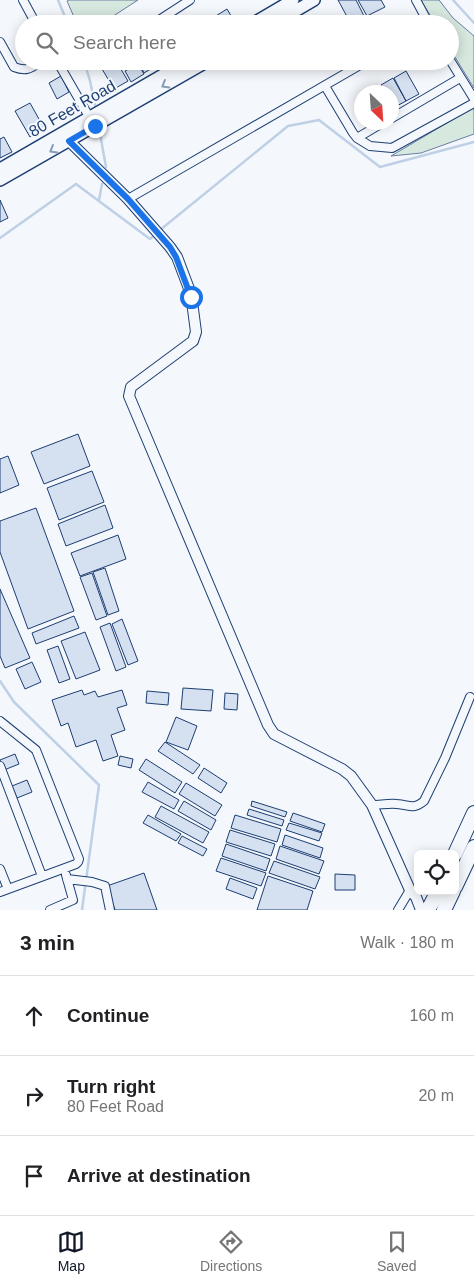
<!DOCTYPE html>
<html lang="en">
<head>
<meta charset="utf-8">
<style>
  body { margin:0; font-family:Arial,sans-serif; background:#f6f6f6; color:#202124 }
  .controls { position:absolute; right:15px; bottom:15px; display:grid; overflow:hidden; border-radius:8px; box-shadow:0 2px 12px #0003 }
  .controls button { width:45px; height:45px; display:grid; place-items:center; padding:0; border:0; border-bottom:1px solid #e0e0e0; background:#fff; color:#202124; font:25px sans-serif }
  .compass { position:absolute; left:354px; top:85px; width:45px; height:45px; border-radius:50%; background:#fff; box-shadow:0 2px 12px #0003; rotate:155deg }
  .stop { position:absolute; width:15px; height:15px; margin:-11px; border:4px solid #1a73e8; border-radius:50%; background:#fff }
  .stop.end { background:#1a73e8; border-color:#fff; box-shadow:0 1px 5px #0008 }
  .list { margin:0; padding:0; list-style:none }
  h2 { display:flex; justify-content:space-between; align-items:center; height:65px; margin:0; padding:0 20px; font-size:21px }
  h2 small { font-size:16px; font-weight:400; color:#757577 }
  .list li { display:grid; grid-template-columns:32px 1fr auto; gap:15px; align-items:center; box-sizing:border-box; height:80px; padding:0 20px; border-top:1px solid #e0e0e0 }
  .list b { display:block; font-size:19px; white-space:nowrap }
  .list p { margin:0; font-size:16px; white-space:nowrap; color:#757577 }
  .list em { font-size:16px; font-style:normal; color:#757577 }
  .icon { flex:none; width:28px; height:28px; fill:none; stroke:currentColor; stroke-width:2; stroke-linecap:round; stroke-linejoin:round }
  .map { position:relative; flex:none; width:474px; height:910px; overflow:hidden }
  .search { position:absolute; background:#fff; box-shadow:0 2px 12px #0003; left:15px; right:15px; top:15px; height:55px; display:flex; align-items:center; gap:12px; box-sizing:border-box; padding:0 18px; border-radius:28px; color:#757577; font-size:19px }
  .sheet { height:305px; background:#fff }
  nav { display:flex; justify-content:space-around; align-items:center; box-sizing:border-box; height:70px; border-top:1px solid #e0e0e0; background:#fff; font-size:14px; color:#757577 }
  nav a { display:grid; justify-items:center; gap:2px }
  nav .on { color:#111827 }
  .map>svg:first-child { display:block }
  .green { fill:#d7e8df; stroke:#687fa3 }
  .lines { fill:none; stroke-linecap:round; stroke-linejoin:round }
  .stream { stroke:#bed0e5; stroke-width:2.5 }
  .building { fill:#d5e0f0; stroke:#1d3f73 }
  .minor-casing { stroke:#1d3f73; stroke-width:10 }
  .tertiary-casing { stroke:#1d3f73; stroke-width:12 }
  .secondary-casing { stroke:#1d3f73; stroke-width:14 }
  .motorway-casing { stroke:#1d3f73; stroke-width:16 }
  .minor { stroke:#f4f7fb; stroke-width:8 }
  .tertiary { stroke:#f4f7fb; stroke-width:10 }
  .secondary { stroke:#f4f7fb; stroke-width:11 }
  .motorway { stroke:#f4f7fb; stroke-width:14 }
  .oneway { stroke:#889bb7 }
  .route { stroke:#1a73e8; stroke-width:6 }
  .labels { text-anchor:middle; stroke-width:4; stroke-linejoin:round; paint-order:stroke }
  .street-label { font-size:16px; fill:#1d3f73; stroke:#f4f7fb }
</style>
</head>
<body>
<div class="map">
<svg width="474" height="910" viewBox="0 0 474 910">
  <rect width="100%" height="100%" fill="#f4f7fb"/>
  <path class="green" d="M69,0h69l-37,24h-24l-10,-23z
    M421,0h18l14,18 21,18v52l-24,-39v-25h-15z
    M474,107v27l-53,19 -30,3z"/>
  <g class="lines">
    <path class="stream" d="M58,0l10,24
      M453,0l21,23
      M84,61l6,20 5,24
      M99,128l7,39
      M99,200l3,-16
      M160,230l128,-104 31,-6 61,47 94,-25
      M0,238l76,-54 74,55 6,-5
      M0,681l14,21 85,83 -17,125"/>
  </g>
  <path class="building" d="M338,0h18l9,18 -11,6h-3z
    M358,0h23l4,7 -18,9z
    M227,9l6,10 -7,5h-12l-3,-5z
    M103,61h13l12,20 -14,8 -15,-25z
    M142,61h22l-20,12 -5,-10z
    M138,64l6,10 -13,8 -6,-11z
    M406,71l13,23 -13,7 -12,-23z
    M61,76l8,16 -12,7 -8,-16z
    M393,78l13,23 -13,7 -1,-3v-13h-7l-4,-7z
    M30,103l14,25 -14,9 -15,-26z
    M4,137l8,15 -12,6v-19z
    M0,200l8,18 -8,4z
    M78,434l12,32 -46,18 -13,-32z
    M8,456l11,29 -19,8v-34z
    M92,471l12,31 -45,18 -12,-32z
    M105,505l8,23 -47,18 -8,-22z
    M36,508l38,103 -46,18 -28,-77v-31z
    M118,535l8,24 -46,17 -9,-23z
    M105,568l14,43 -11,4 -15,-43z
    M92,573l15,43 -11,4 -16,-43z
    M0,589l30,69 -25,10 -5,-12z
    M74,616l5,12 -43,16 -4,-11z
    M122,619l16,42 -10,4 -16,-41z
    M110,623l16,44 -10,4 -16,-44z
    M85,632l15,38 -24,9 -15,-38z
    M58,646l12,33 -11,4 -12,-33z
    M32,662l9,20 -16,7 -9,-20z
    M183,688l30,2 -2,21 -30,-2z
    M82,690l2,5 11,-4 3,6 24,-7 5,15 -10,3 8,22 -14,5 7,21 -15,5 -7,-21 -20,7 -8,-24 -7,3 -9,-26z
    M147,691l22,2 -1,12 -22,-2z
    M225,693l13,1 -1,16 -13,-1z
    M176,717l21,9 -9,24 -22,-8z
    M165,742l35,23 -7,9 -35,-23z
    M15,754l4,10 -15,6 -4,-10z
    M120,756l13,3 -2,9 -13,-3z
    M146,759l36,23 -7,11 -36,-23z
    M204,768l23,15 -6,10 -23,-15z
    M27,780l5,12 -15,6 -5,-12z
    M148,782l31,18 -5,9 -32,-17z
    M186,783l36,22 -7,11 -36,-22z
    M184,801l32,19 -5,10 -33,-19z
    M252,801l35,11 -2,5 -34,-11z
    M161,806l48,26 -6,11 -48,-26z
    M249,809l35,11 -2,6 -35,-11z
    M293,813l32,11 -3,8 -32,-11z
    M148,815l33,19 -5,7 -33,-18z
    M235,815l46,14 -4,13 -46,-14z
    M289,823l33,10 -3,8 -33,-11z
    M230,830l45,14 -4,12 -45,-14z
    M285,835l38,13 -3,10 -38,-13z
    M182,836l25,13 -4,7 -25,-13z
    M226,844l44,15 -4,12 -44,-15z
    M280,846l44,15 -5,13 -43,-15z
    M221,858l45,15 -5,13 -45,-15z
    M274,861l46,16 -5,12 -46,-16z
    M144,873l13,37h-42l-8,-24z
    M335,874l20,1v15h-20z
    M268,876l45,15 -6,19h-50z
    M230,878l27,10 -4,11 -27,-10z"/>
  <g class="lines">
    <g class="minor-casing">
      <path id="minor" d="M23,0l13,24
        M416,0l13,24
        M153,24l37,-24
        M0,42l14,25c13,5 17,1 28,-6
        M450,60l24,39
        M57,61l34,59
        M325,86l28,47 4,5 13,8 22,2 82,-45
        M392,118l68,-40
        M357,138l27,-16
        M128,199l239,-138
        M0,721l36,29 43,109 -1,3 -2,2 -76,28
        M0,766l42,110
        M372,805c8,0 17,-2 25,-1 13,1 16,6 27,-3l21,-43 25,-61
        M0,869l8,20
        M67,879l25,3 13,4 5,24
        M50,910l23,-10 -7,-25
        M398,910l12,-20"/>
    </g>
    <g class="tertiary-casing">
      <path id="tertiary" d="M69,141l59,58 42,48 7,10 14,37 5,38 -3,9 -62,46 -2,9 139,329 6,9 68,35 9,7 21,29 38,85 6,7 5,13"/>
    </g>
    <g class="secondary-casing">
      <path id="secondary" d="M252,24l41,-24
        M273,24l41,-24
        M0,169l187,-108
        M0,180l208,-119"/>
    </g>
    <g class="motorway-casing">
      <path id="motorway" d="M455,854l19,-41
        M455,887l19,-40
        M428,910l10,-19
        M444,910l9,-19"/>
    </g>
    <use href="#minor" class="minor"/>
    <use href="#tertiary" class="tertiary"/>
    <use href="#secondary" class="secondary"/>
    <use href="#motorway" class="motorway"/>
  </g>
  <defs><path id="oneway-chevron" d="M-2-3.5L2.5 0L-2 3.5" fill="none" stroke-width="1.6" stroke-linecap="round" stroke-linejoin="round" transform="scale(1.25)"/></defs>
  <g class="oneway">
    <use href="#oneway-chevron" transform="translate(165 85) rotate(150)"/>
    <use href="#oneway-chevron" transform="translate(53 150) rotate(150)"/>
  </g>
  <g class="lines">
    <path class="route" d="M95,126l-26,15 59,58 42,48 6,10 15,40"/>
  </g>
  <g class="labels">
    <g class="street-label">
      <text transform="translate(72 108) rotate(-30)" y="6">80 Feet Road</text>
    </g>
  </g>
</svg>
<div class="controls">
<button><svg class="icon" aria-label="locate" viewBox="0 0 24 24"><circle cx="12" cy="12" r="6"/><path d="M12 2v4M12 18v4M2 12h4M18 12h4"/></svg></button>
</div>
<svg class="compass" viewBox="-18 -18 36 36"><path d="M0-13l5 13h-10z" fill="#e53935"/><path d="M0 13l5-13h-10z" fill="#757577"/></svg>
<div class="stop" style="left:191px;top:297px"></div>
<div class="stop end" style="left:95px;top:126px"></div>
<div class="search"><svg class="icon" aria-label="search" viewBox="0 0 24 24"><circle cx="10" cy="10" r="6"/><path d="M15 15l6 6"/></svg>Search here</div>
</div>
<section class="sheet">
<h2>3 min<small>Walk · 180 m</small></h2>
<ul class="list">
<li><svg class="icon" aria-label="ahead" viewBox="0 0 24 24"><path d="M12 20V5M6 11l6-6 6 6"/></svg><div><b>Continue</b></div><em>160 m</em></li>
<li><svg class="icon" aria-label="right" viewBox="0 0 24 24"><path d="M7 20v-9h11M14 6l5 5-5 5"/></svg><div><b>Turn right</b><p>80 Feet Road</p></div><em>20 m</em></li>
<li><svg class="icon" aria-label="arrive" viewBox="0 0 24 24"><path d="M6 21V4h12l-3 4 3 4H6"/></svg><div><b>Arrive at destination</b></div></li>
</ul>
</section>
<nav>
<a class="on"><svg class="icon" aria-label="map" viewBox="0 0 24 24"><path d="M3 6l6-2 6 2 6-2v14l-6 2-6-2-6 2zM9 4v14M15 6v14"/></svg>Map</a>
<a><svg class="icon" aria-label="directions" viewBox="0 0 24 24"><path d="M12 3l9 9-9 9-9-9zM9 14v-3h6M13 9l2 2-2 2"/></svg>Directions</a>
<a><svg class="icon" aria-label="saved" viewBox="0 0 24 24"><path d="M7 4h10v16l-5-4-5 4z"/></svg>Saved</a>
</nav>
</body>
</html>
